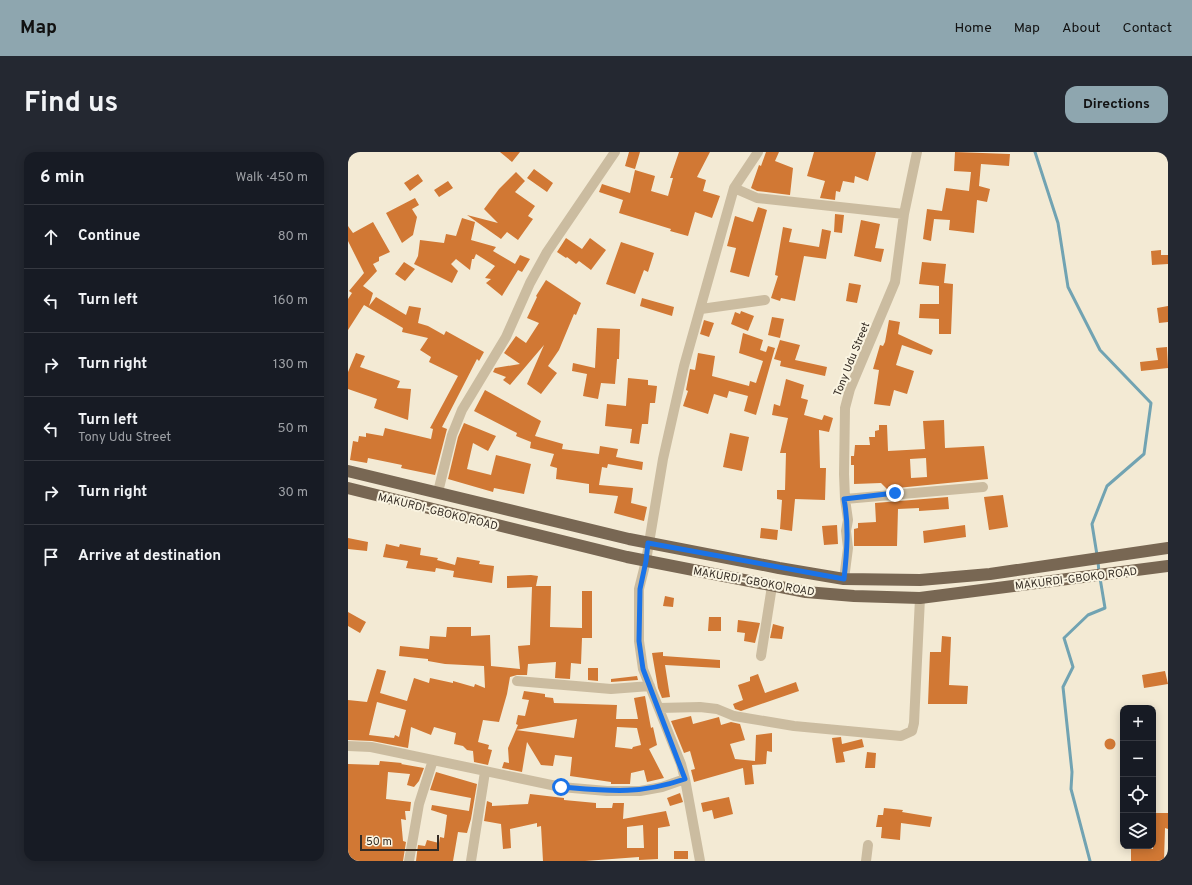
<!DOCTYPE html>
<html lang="en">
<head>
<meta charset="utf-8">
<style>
  body { margin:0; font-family:Overpass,sans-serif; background:#242831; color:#f1f3f6 }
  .controls { position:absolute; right:12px; bottom:12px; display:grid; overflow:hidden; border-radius:8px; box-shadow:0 2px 10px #0003 }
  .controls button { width:36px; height:36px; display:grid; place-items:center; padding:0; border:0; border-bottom:1px solid #363941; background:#171b24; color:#f1f3f6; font:20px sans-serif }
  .scale { position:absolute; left:12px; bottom:10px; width:79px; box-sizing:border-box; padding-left:4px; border:2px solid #342c24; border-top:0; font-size:11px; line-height:14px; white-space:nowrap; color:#342c24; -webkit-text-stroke:3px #faf4e1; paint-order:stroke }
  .stop { position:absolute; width:12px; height:12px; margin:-9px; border:3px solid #1a73e8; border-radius:50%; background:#fff }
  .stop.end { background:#1a73e8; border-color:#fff; box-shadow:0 1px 4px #0008 }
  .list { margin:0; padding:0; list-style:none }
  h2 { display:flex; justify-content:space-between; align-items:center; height:52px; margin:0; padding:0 16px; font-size:17px }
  h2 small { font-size:13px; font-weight:400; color:#9ea1a6 }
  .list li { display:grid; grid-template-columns:26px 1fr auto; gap:12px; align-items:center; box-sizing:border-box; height:64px; padding:0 16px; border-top:1px solid #363941 }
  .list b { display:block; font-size:15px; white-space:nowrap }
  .list p { margin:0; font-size:13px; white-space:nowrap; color:#9ea1a6 }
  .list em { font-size:13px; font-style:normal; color:#9ea1a6 }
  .icon { flex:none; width:22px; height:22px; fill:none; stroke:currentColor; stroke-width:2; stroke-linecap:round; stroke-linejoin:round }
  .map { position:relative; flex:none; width:820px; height:709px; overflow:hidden; border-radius:12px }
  header { display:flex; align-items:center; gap:24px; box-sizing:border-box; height:56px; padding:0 20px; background:#8ea6af; color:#111 }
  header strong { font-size:19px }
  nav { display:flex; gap:22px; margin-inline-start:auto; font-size:14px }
  .intro { display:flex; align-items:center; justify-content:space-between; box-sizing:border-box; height:96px; padding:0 24px }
  h1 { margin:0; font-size:28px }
  .button { padding:10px 18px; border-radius:12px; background:#8ea6af; color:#111; font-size:14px; font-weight:700 }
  main { display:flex; gap:24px; padding:0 24px }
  aside { flex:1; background:#171b24; border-radius:12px; box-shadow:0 2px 10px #0003 }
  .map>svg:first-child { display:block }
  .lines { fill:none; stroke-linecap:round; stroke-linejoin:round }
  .stream { stroke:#71a3b2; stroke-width:3 }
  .building { fill:#d17834; fill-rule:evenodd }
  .street { stroke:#cbbca0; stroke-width:10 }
  .primary { stroke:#786753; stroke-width:12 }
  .route { stroke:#1a73e8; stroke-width:5 }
  .labels { text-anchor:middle; stroke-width:4; stroke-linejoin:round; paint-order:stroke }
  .street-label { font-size:11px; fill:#342c24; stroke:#faf4e1 }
</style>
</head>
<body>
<header>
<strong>Map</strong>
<nav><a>Home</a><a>Map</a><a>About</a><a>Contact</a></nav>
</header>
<div class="intro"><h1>Find us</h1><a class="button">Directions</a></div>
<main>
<aside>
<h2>6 min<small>Walk · 450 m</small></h2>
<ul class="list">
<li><svg class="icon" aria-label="ahead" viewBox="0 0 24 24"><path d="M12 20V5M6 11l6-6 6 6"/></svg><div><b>Continue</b></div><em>80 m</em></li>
<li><svg class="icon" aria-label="left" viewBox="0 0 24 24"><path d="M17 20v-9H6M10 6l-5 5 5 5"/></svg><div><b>Turn left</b></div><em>160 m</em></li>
<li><svg class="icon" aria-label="right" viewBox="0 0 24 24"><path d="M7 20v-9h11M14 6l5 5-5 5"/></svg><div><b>Turn right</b></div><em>130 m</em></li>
<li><svg class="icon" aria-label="left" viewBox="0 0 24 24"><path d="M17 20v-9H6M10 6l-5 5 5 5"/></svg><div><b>Turn left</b><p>Tony Udu Street</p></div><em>50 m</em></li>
<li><svg class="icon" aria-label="right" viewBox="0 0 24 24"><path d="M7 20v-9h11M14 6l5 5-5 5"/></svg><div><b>Turn right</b></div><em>30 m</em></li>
<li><svg class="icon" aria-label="arrive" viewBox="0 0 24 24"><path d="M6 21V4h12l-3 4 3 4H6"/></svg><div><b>Arrive at destination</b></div></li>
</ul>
</aside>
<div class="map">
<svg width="820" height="709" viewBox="0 0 820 709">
  <rect width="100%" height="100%" fill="#f3ead4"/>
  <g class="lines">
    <path class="stream" d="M687,0l23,71 10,64 32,63 51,53 -7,51 -37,32 -15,38 5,31
      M750,409l1,12
      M742,709l-19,-72 1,-17 -9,-85 10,-20 -9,-29 24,-23 17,-7 -5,-30"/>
  </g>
  <path class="building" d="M152,0h20l-8,10z
    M281,0h11l-5,17 -10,-3z
    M331,0h31l-13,25 9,3 -3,11 17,5 -8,22 -17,-6 -7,24 -18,-5 1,-2 -52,-16 4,-13 -24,-8 3,-8 28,9 5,-23 20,6 -4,15 17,5 5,-18h-3z
    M418,0h13l-4,9 18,7 -3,27 -33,-4 -6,-3 8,-23 2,1z
    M466,0h62l-8,29 -13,-5 -1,7 -11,-2 -3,11 -4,-1 -1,9 -15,-2 5,-17 -18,-5z
    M607,0l55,2 -1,12 -28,-2 -2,22 11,3 -3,13 -10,-2 -3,33 -25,-3 1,-10 -16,-1 -3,22 -8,-2 4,-30 15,2 4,-23 23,3 2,-19 -17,-1z
    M186,17l19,14 -6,9 -20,-14z
    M168,20l9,9 -10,11 20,14 -7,10 5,3 -15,21 -11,-8 -6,7 -34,-24 31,8 -14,-14 15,-20z
    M70,22l5,7 -13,10 -6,-8z
    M100,29l5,7 -14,9 -5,-7z
    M67,46l4,7 -7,4 5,8 -4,18 -11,8 -16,-30z
    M410,55l9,3 -18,67 -19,-5 6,-24 -9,-2 8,-30 18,6z
    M487,62l9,1 -2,18 -8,-1z
    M114,66l13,4 -4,18 25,7 -3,4 22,13 5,-9 10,4 -8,13 -4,-2 -16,26 -16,-13 5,-4 -6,-1 10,-12 -19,-12 -2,5h-2l-2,11 -14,-11 -5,5 7,7 -6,12 -38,-19 4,-8 2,-16 24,3 2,-9 10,2z
    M513,68l19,4 -5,24 9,1 -3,13 -27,-6z
    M25,70l17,30 -11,5v4l-6,3 4,7 -14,15 10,7 -4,13 7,-9 30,18 3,-9 12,2 -3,15 10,3 16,9 2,-4 38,21 -5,9 -2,-2 -35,68 5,2 -12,46 -34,-7 1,-3 -34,-7 -1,5 -17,-3 3,-19 5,1 1,-6 7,1v-4l17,3 2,-8 46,11 2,-10 -3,-1 28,-52 -29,-14 2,-5 -11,-7 8,-12 -26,-6 1,-4 -39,-23 -16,25v-31l4,-6 -3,-2 15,-18 -16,-32v-15l5,7z
    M435,75l9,2 -3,13 30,5 3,-18 9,2 -5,28 -22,-3 -9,45 -14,-3 -1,3 -9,-3 7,-22 -3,-1z
    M218,86l16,11 8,-11 16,12 -15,20 -12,-9 -3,3 -9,-7 -1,1 -9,-6z
    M273,90l33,11 -6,19 -4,-2 -9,24 -29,-10z
    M813,98v5h7v9l-16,1 -1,-14z
    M56,110l11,7 -10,12 -10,-7z
    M574,110l24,2 -2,19 9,1 -2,50h-12v-15l-20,-1 1,-14h19v-18l-20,-2z
    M198,128l35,23 -5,12 -2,-1 -15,36 -11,16 9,7 -16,21 -14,-10 17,-39 -34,40 -7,-5 3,-3 -13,-5 2,-4 25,-4 -16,-11 12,-17 10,7 13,-20 -12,-5 10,-21 -1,-1z
    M501,131l12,2 -4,18 -11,-2z
    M294,146l32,9 -2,9 -32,-10z
    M820,154v16l-9,1 -2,-15z
    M393,159l13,5 -6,15 -17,-7 4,-12 5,2z
    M424,165l12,2 -4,19 -12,-3z
    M356,168l10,3 -5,14 -9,-3z
    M541,168l11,2 -2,12 35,16 -2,5 -29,-10 -6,20 18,6 -7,23 -13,-4 -4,16 -16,-2 5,-34 -6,-1 7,-24 3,1 2,-4z
    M249,176l23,1 -1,30h-2l-2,25 -14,-1 -3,16 -15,-3 4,-22 -15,-3 1,-8 22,5z
    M395,181l20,7 -3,10 6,2 2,-6 7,2 -19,67 -12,-4 4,-15 -19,-5 -2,7 -13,-4 -6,20 -25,-8 5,-15 -2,-1 4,-21 5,1 3,-17 17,3 -3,20 37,10 1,-5 6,2 7,-22 -24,-8z
    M432,188l20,5 -5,15 32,7 -2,9 -45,-10 1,-5 -7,-2z
    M819,195l1,21 -27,3 -1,-9 18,-2 -2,-12z
    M8,201l9,3 -5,11 40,14 -3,7 14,1 -3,31 -34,-12 3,-9 -29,-10v-17z
    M280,226l20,2v5l9,1 -2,17h-5l-2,21h-6l-3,20 -9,-1 2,-14 -27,-3 2,-22 19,2z
    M438,227l18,6 -3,13 7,2 -4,15 18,5 2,-5 9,3 -4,14 -10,-2 1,38h6l-1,32 -30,-1 -3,32 -12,-2 2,-29 -5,-1v-9h8l1,-37h-6l8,-35 -16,-3 2,-11 6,2z
    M137,238l56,31 -6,15 28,8 -1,5 37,5 1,-8 18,3 -2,8 27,5 -1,8 -34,-6 -1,4 -5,-1 -3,18 34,3 -2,15 16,4 -3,14 -30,-8 4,-17 -29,-3v-9l-33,-5 1,-11 -7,-2 4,-12 -24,-6 1,-6 -15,-6 1,-3 -43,-22z
    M596,268l1,28 39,-2 4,33 -101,10 -6,-6 -27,1v-19h-3v-9h3l1,-11h15l-1,-8h6v-6l4,-1v-5h8l1,26 37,-2 -2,-28zM578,306l1,19 -16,1 -1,-19z
    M116,271l32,13 -8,15 -15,-8 -6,26 24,6 5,-20 35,9 -7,30 -30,-6 -1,4 -45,-13 10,-42z
    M382,281l19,4 -7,34 -19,-4z
    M655,343l5,32 -19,3 -5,-33z
    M600,345l1,12 -30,2v-3l-21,1 -1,37h-43v-17l4,-1v-5l18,-1 -1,-19z
    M489,373l1,19 -14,1 -2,-19z
    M617,373l1,12 -42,6 -1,-12z
    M413,376l17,2 -1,10 -17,-2z
    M0,386l20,4 -1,9 -19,-2z
    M38,392l13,3 1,-3 21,4 -1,7 18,3 -1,2 18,5 2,-8 23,4 -1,3 15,2 -2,17 -39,-6 1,-6 -18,-3 -1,4 -29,-4 2,-7 -25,-4z
    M183,423l7,1 -2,10h15l-1,41 32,1v-37h10v47h-10l-1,26 -10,-1 -1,16 -15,-1 1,-16 -28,2 -1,11h-10l-7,2 -3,17 -8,28 -16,-2 -5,22 11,3 -1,4 4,1 -4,15 -14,-3 -1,-11 -6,-1 -4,-4 -9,-2 2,-11 -22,-6 -3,8 -20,-8 -3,21 -36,-7 -24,-1v-40l19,2 10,-33 9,2 -6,22 27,8 7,-23 15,5 1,-5 23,5v-2l21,6 1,-3 10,4 -1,-22 -39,-2 -17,-3v-2l-29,-3 1,-10 29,3 1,-13 16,1 1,-10h24v9l19,-1 1,31 29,3 -2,-23 12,-1 2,-58 -25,1v-12zM29,550l29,8 -7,27 -4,-2 -1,3 -25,-3z
    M317,444l9,2 -1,9 -10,-1z
    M0,460l18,10 -6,11 -12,-7z
    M361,465h12v14h-13z
    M390,468l22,3 -5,20 -11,-2 1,-8 -8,-1z
    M425,472l11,3 -2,12 -12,-1z
    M594,484l9,1 -2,48 19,1 -1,18h-39l2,-52h11z
    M315,500v4l57,4v8l-55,-3 5,32 -8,1 -4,-10 -6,-35z
    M240,516h10v13l-10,-1z
    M817,519l3,13 -24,4 -2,-13z
    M410,522l7,19 31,-11 3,9 -58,20 -6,-2 -2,-5 10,-4 -5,-15 12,-4v-4z
    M289,524l1,4 -27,2v-3z
    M176,539l21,3v3l8,1 1,5 63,2 -1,14h22l-4,-21 11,-2 6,32 2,-1 4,18 -8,4 15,29 -17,4 -3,-12 -13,3 -1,11h-19v-2l-41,-6 2,-19 -17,-2 -2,11 -12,-1 -14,-23 -5,30 -20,-4 2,-6 5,1 -1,-15 10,-23 -2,-1 2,-9 7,1 4,-16 -7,-1zM229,567l-3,19 -58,-8zM269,575l20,1 4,17 -8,2 -1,2 -17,-2z
    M343,564l2,8 26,-7 2,8 10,-3 9,2 5,16 -15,4 5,15 20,2 1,-26 16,-2v19l-5,-1 -1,13 -14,1 2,19 -9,1 -2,-17 -49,14 -3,-12 4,-1 -5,-18 -6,2 -13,-32z
    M493,585l1,7 20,-5 2,8 -21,5 2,10 -9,1 -4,-25z
    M756.5 592a5.5 5.5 0 1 1 11 0a5.5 5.5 0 1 1-11 0Z
    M519,600l9,1 -1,15h-10z
    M32,609l22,2 -1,1 23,4 -5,13 -5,6 -7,-2 3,-11 -22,-2 -2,27 25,3 -1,9h-5l1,9 -5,-1 2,22 3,1 -3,19h-55v-97l31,1z
    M88,620l41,12 -6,35 -4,14 -9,-1 -5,29h-37l2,-16 7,1 2,-6 12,3 1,-6 4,1 3,-23 -16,-5 1,-5 37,6 2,-13 -41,-8z
    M332,641l3,9 -13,4 -3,-8z
    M182,642l34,4v2l32,3v5h16l1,-5h11l-1,16 43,-8 4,15 -12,2v31l-19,1v-3l-54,4h-42l-2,-35 -4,1v-4l-27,6 1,19 -8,1 -2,-25 -17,-3 3,-20 5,2v3l36,-2zM295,673l1,23h-17v-21z
    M381,645l4,17 -19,5 -2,-9 -9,2 -2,-9z
    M536,656l19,2 -1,2 30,5 -2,10 -29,-4 -1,17 -19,-2 1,-11h-6l2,-12h5z
    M805,661h15v16l-3,-1 -1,33h-33v-13l22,1z
    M326,699h14v8h-14z"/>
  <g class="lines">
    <path class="street" d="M386,36l23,10 147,16
      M353,157l64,-9
      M90,340l14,-57 10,-25 44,-73 24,-54 17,-31 68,-100
      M497,347l138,-12
      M496,427l4,-31 -2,-17 2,-11 -3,-21 -1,-25 1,-66 5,-19 45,-107 9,-68 13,-62
      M413,504l11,-70
      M169,529l94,8 39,-3
      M311,556l41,-1 17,2 17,7 60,10 107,10 11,-5 2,-8 6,-125
      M0,594l23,1 190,40 46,4h33l22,-4 23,-8 -4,-15 -38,-95 -4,-28v-52l7,-28 17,-102 21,-93 50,-178 24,-36
      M337,627l15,82
      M61,709l10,-57 14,-44
      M123,709l14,-89
      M518,709l2,-16"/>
    <path class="primary" d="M0,319l281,68 150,29 65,11 76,1 70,-6 178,-26
      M0,336l279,69 179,35 48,4 66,2 248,-32"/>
  </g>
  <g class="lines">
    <path class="route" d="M213,635c48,4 77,8 124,-8l-42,-110 -4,-28 1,-52 6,-28 2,-18 196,36c3,-27 5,-53 0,-80l51,-6"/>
  </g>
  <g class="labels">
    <g class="street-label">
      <text transform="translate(503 207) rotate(-68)" y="4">Tony Udu Street</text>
      <text transform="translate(90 359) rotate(14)" y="4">MAKURDI-GBOKO ROAD</text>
      <text transform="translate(728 426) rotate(-7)" y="4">MAKURDI-GBOKO ROAD</text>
      <text transform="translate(406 429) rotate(10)" y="4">MAKURDI-GBOKO ROAD</text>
    </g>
  </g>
</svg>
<div class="controls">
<button>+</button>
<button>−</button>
<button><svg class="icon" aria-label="locate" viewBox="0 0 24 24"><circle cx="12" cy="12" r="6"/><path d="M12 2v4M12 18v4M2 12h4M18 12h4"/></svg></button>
<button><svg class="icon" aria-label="layers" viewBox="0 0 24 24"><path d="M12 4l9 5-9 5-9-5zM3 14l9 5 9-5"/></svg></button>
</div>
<div class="scale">50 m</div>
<div class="stop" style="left:213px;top:635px"></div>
<div class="stop end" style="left:547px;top:341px"></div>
</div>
</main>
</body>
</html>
